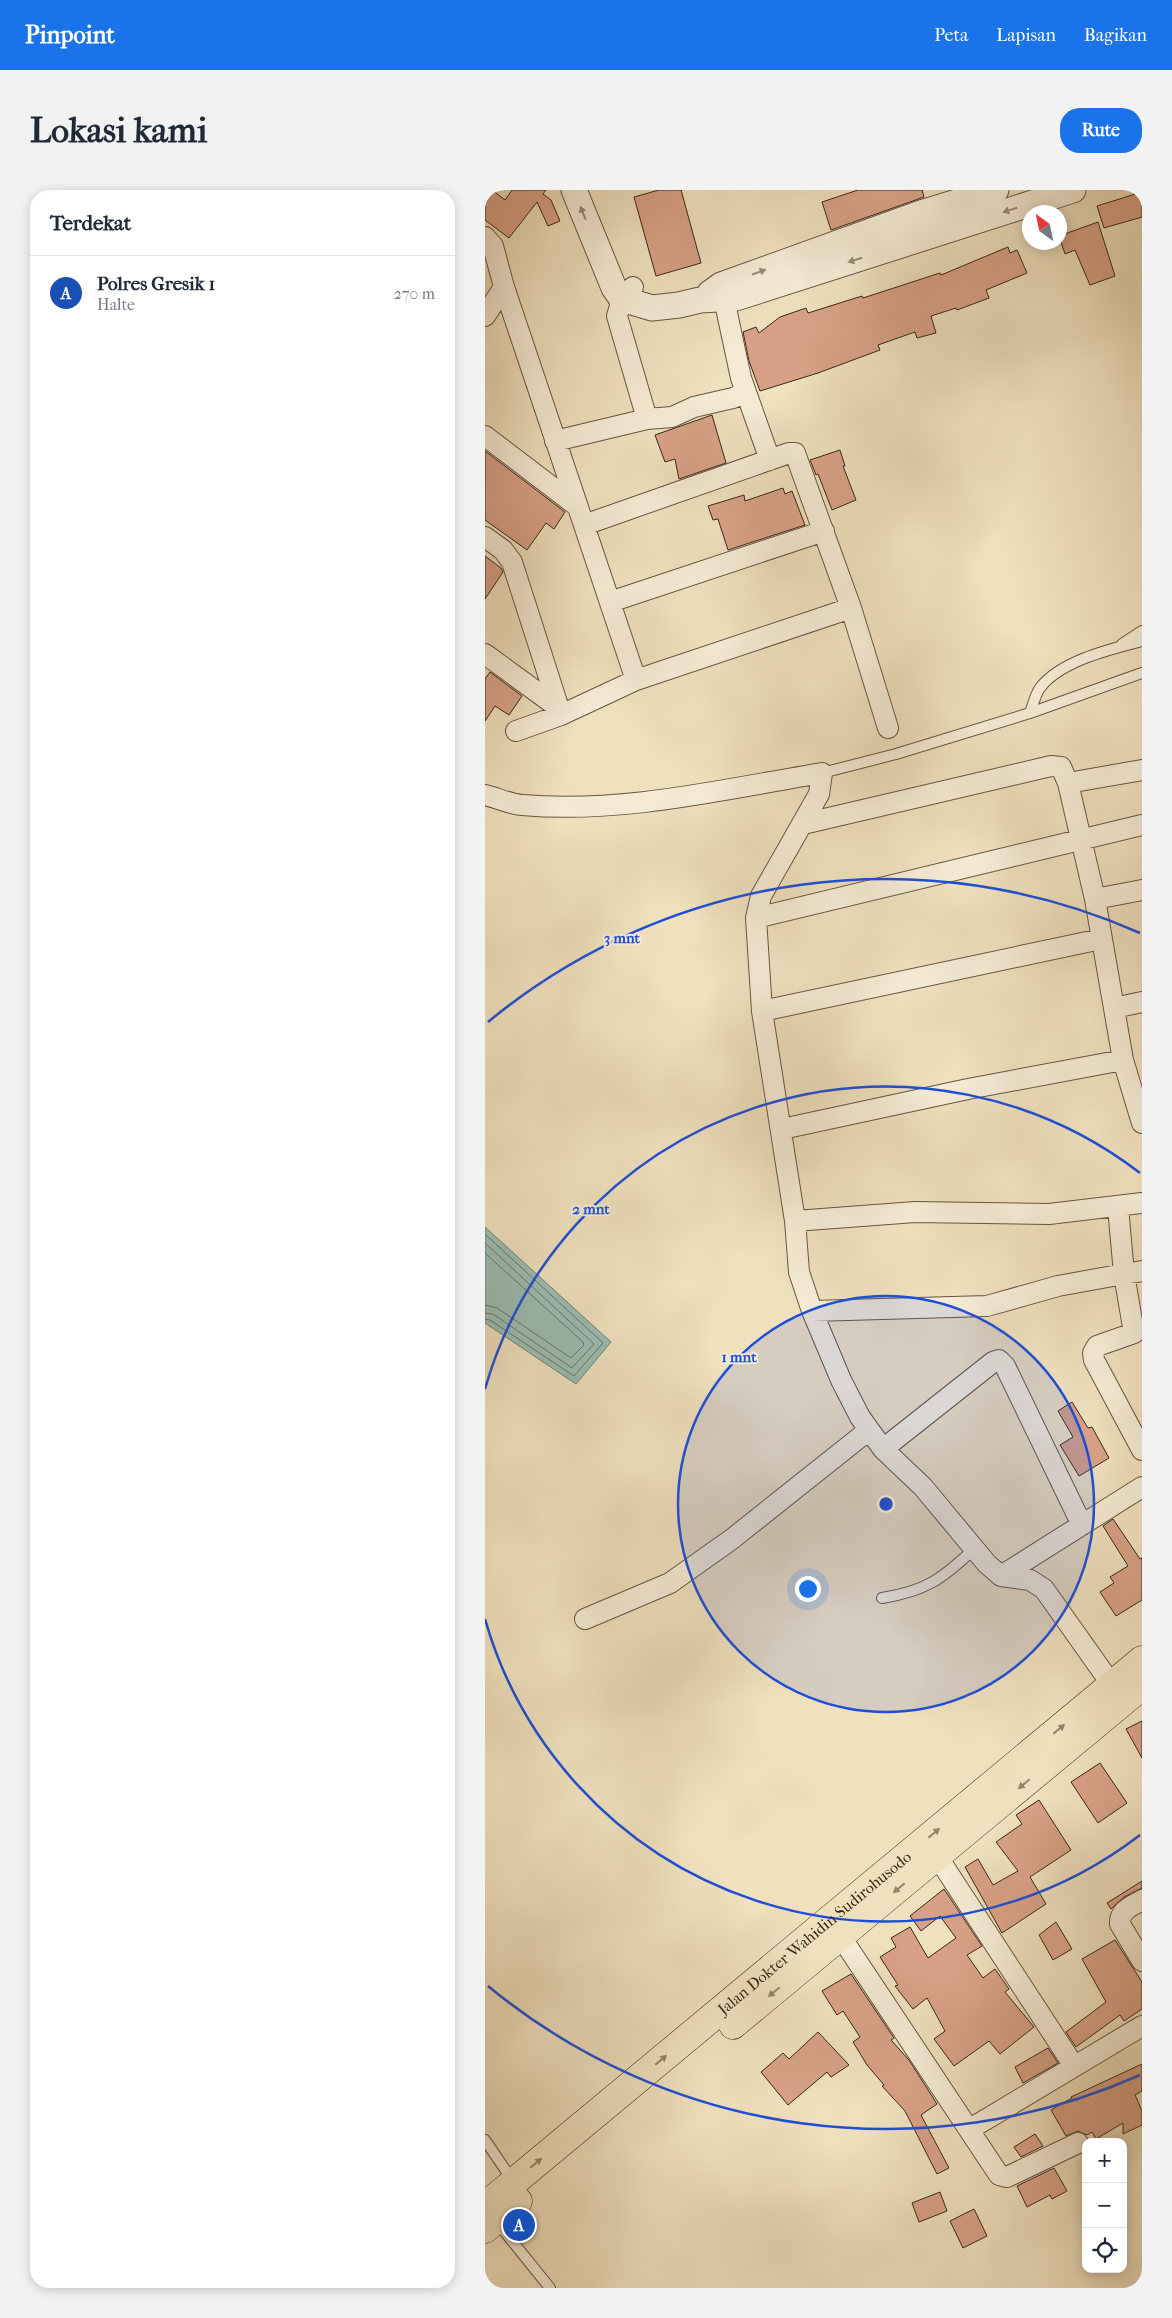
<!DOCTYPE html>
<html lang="id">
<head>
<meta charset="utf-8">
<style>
  body { margin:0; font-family:"IM FELL French Canon",serif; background:#f2f2f3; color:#1f2937 }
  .controls { position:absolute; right:15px; bottom:15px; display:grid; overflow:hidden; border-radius:10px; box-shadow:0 2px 12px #0003 }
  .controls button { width:45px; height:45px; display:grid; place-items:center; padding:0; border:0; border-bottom:1px solid #e0e1e3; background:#fff; color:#1f2937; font:25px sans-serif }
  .compass { position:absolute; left:537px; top:15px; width:45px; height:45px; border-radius:50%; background:#fff; box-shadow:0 2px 12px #0003; rotate:327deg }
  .you { position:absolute; left:322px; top:1398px; width:18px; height:18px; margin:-12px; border:4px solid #fff; border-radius:50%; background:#1a73e8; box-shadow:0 0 0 8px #1a73e833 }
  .badge { display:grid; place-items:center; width:32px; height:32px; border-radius:50%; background:#1a73e8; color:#fff; font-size:16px; font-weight:700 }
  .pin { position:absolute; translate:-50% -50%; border:2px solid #fff; box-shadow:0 1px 5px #0006 }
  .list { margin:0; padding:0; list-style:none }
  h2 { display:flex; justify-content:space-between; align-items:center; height:65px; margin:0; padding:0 20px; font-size:21px }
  h2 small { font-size:16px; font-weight:400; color:#747a83 }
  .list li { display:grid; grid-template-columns:32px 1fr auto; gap:15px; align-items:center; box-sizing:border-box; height:75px; padding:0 20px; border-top:1px solid #e0e1e3 }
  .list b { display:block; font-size:19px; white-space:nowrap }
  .list p { margin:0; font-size:16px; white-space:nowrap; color:#747a83 }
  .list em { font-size:16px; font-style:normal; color:#747a83 }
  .icon { flex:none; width:28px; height:28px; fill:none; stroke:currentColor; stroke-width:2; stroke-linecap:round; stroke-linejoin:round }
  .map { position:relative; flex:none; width:657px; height:2098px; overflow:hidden; border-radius:20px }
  header { display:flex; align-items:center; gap:30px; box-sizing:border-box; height:70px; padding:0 25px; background:#1a73e8; color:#fff }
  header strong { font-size:24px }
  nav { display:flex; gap:28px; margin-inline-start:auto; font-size:18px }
  .intro { display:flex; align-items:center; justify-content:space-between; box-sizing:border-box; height:120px; padding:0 30px }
  h1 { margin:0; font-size:35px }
  .button { padding:12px 22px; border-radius:20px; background:#1a73e8; color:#fff; font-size:18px; font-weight:700 }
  main { display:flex; gap:30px; padding:0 30px }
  aside { flex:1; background:#fff; border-radius:20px; box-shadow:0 2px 12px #0003 }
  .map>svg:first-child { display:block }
  .water { fill:#9abdb3; stroke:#728175 }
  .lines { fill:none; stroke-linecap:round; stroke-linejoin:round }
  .shore { stroke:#687266; stroke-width:1 }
  .building { fill:#d8a187; stroke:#372718 }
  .service-casing { stroke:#655542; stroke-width:12 }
  .minor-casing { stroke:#655542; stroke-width:22 }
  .tertiary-casing { stroke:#655542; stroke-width:27 }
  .trunk-casing { stroke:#372718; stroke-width:29 }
  .service { stroke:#f5ebd5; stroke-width:10 }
  .minor { stroke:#f5ebd5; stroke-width:20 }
  .tertiary { stroke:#f5ebd5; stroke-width:25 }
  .trunk { stroke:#efe0be; stroke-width:28 }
  .oneway { fill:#968976 }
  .oneway2 { fill:#93846b }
  .ring { fill:none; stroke:#1d4ed8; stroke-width:2.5 }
  .labels { text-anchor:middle; stroke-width:4; stroke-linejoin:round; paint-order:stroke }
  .street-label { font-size:16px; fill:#372718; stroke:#f5ebd5 }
  .centre { fill:#1d4ed8; stroke:#f5ebd5; stroke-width:2.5 }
  .ring-label { font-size:15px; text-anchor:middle; font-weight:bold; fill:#1d4ed8; stroke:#f5ebd5; stroke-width:4; stroke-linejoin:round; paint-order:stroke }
</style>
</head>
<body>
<header>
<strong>Pinpoint</strong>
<nav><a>Peta</a><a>Lapisan</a><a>Bagikan</a></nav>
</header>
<div class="intro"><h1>Lokasi kami</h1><a class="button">Rute</a></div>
<main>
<aside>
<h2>Terdekat<small></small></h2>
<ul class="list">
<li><span class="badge" style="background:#1a4fb4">A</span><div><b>Polres Gresik 1</b><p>Halte</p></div><em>270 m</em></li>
</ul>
</aside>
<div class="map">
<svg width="657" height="2098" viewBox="0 0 657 2098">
  <rect width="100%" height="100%" fill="#efe0be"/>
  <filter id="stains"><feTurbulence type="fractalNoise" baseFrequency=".004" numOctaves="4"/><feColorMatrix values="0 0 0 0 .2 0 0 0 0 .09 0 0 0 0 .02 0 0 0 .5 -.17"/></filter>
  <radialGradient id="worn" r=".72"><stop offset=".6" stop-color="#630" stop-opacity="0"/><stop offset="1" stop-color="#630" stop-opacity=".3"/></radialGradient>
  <path class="water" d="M0,1037l126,115 -35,42 -91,-61z"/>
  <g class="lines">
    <path class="shore" d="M0,1044l118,109 -29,33 -84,-56 -5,-1
      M0,1053l109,101 -22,24 -79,-54 -8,-1
      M0,1063l98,89 1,3 -13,13 -74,-50 -12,-3"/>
  </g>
  <path class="building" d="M0,0h7l13,10 7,-10h34l-3,4 8,6 9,21 -12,5 -11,-24 -28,36 -24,-18z
    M174,0h22l20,73 -45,13 -22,-79z
    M373,0h64l2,7 -93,33 -9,-28z
    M657,2v25l-38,11 -7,-22z
    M613,32l17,54 -25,9 -15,-35 -10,4 -6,-18z
    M523,57l2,6 7,-3 10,23 -41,17 3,8 -32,12 -1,-2 -25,8 5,17 -19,5 -2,-6 -37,13 2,5 -62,23 -58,18 -11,-30 -6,-29 13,-5 3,6 21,-16 26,-9 2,5 54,-17 1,2 77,-25 1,2z
    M227,225l14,48 -47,16 -4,-20 -10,3 -10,-27z
    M355,260l5,16h-2l13,34 -24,10 -14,-36 -2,1 -6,-15z
    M0,261l80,61 -11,17 -8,-6 -19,27 -42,-30z
    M298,298l2,6 7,-3 13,34 -77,25 -10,-31 -5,1 -5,-14 36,-11 1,6z
    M0,366l16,12 2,4 -18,27z
    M5,482l32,24 -13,19 -14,-9 -10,15v-42z
    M587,1212l16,26 4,-1 17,31 -30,18 -19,-31 13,-8 -15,-26z
    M628,1329l27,40 2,-1v42l-26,16 -16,-24 14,-9 -4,-6 18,-11 -25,-40z
    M657,1531v37l-16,-29z
    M615,1573l27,40 -29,20 -27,-41z
    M554,1610l32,50 -41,27 16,27 -44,29 -37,-66 13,-8 15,26 25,-14 -22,-29 26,-18 -6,-9z
    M657,1691v7l-18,9 -13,12 -4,-6z
    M459,1699l38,57 -15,9 16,23 12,-9 14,20 -4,3 29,35 -34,27 -11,-13 -35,25 -20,-27 11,-8 -18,-33 -14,11 -18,-23 3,-1 -18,-28 16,-10 -5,-9 19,-11 18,31 28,-20 -16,-22 -19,15 -11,-15z
    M571,1732l16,27 -19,11 -14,-25z
    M630,1750l27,42v27l-18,12 -4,-6 -44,32 -10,-15 40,-30 -24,-43z
    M366,1784l43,64 -3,2 18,20 28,44 -16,11 28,53 -12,6 -32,-63 -23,-25 2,-1 -17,-20 -14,-23 7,-5 -17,-26 -6,4 -15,-24z
    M333,1842l31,33 -18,12 -4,-5 -39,33 -27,-33 22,-19 6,6z
    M563,1858l10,15 -35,20 -8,-16z
    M657,1874v27l-7,4 7,16v14l-19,9v-11l-27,16 -4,-7 -5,3 -9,-4 -12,5 -15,-26 21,-12 -1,-1z
    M550,1944l8,12 -22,11 -7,-10z
    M569,1978l13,23 -15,8 -2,-4 -23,12 -10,-21z
    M455,2002l7,19 -28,11 -7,-19z
    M489,2019l13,27 -24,12 -13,-27z"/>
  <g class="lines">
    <g class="service-casing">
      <path id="service" d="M637,454l20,-13
        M545,523c3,-8 5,-18 10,-25 20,-27 71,-39 102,-47
        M337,583l74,-19 134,-41 112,-40
        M397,1408c44,-7 60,-19 92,-49
        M0,1950l28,41
        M11,2031l54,67"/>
    </g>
    <g class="minor-casing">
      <path id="minor" d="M0,47l8,9 11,41 132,393
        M236,95l20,93 29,82
        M148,97l-11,12 -5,17 30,103
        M0,126l19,-29
        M0,246l92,70
        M70,251l92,-22 25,-2 22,-10 39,-9 13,-6
        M99,335l205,-72h6l56,155 37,120
        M0,347l18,13 9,12 49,153
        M125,412l214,-71
        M0,464l74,54
        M31,541l45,-16 75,-35 215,-72
        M657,580l-74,13 27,116 28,161 19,63
        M0,605c12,3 25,9 37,10 100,9 202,-16 300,-32l-3,21 -58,102 -5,22 6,93 33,210 4,51 13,39 29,69 19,37 23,32 40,38 64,77 14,12 29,4 14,9 68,96
        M318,634l248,-58 10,1 7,16
        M610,709l47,-9
        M271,728l386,-93
        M629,818l28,-6
        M277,821l339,-72
        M297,939l186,-40 155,-29
        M310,1031l120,-9 134,2 93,-11
        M657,1081l-18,3 10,59 -37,13 -4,7 1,7 48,90
        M327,1121l175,-5 71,-20 66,-12 -6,-67
        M398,1259l110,-87 6,-2 6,6 77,159
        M516,1386l141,-89
        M100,1429l85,-36 62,-44 137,-109
        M452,1666l137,210
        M657,1710c-10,6 -23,10 -22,24l22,37
        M356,1747l158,238 8,2 71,-34
        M485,1939l172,-103"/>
    </g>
    <g class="tertiary-casing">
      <path id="tertiary" d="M89,0l40,98 8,11 30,9 27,-3 21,-5 36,-2 337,-108
        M225,103l11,-8 200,-72 75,-23"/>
    </g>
    <g class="trunk-casing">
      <g id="trunk">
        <path d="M248,1835l409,-339"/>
        <path id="s1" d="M0,2016l657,-546"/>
        <path d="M0,2039l33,-28"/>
      </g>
    </g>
    <use href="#service" class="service"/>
    <use href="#minor" class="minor"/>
    <use href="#tertiary" class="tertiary"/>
    <use href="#trunk" class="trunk"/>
  </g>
  <defs><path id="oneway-solid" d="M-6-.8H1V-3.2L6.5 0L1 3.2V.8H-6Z" transform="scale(1.25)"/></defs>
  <g class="oneway">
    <use href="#oneway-solid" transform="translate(525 20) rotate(162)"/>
    <use href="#oneway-solid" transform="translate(98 23) rotate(-112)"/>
    <use href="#oneway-solid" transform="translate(370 70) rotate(162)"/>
    <use href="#oneway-solid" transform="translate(274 82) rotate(-20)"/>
  </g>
  <g class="oneway2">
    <use href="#oneway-solid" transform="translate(574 1539) rotate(-40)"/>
    <use href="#oneway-solid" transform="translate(539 1594) rotate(140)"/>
    <use href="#oneway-solid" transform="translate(449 1643) rotate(-40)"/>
    <use href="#oneway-solid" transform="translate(414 1698) rotate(140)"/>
    <use href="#oneway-solid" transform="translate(289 1802) rotate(141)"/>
    <use href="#oneway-solid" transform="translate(176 1870) rotate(-40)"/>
    <use href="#oneway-solid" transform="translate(51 1973) rotate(-40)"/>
  </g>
  <circle cx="401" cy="1314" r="208" fill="#1d4ed8" fill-opacity=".12"/>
  <g class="ring">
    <circle cx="401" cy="1314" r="208"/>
    <path d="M655 1645A417 417 0 0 1 0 1429M0 1199A417 417 0 0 1 655 983"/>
    <path d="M655 1885A625 625 0 0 1 3 1796M3 832A625 625 0 0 1 655 743"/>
  </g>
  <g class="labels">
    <g class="street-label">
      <text dy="6" stroke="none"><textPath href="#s1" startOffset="428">Jalan Dokter Wahidin Sudirohusodo</textPath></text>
    </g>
  </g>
  <circle cx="401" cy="1314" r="8" class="centre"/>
  <g class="ring-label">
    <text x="137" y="753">3 mnt</text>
    <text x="106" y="1024">2 mnt</text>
    <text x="254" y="1172">1 mnt</text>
  </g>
  <rect width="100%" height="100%" filter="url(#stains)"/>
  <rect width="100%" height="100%" fill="url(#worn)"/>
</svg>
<div class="controls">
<button>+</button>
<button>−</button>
<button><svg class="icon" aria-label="locate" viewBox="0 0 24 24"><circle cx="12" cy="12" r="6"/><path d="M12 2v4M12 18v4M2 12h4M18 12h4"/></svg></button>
</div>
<svg class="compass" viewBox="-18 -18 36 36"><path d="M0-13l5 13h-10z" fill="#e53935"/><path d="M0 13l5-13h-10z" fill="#747a83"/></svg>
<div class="you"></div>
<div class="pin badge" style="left:34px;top:2035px;background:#1a4fb4">A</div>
</div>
</main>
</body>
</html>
